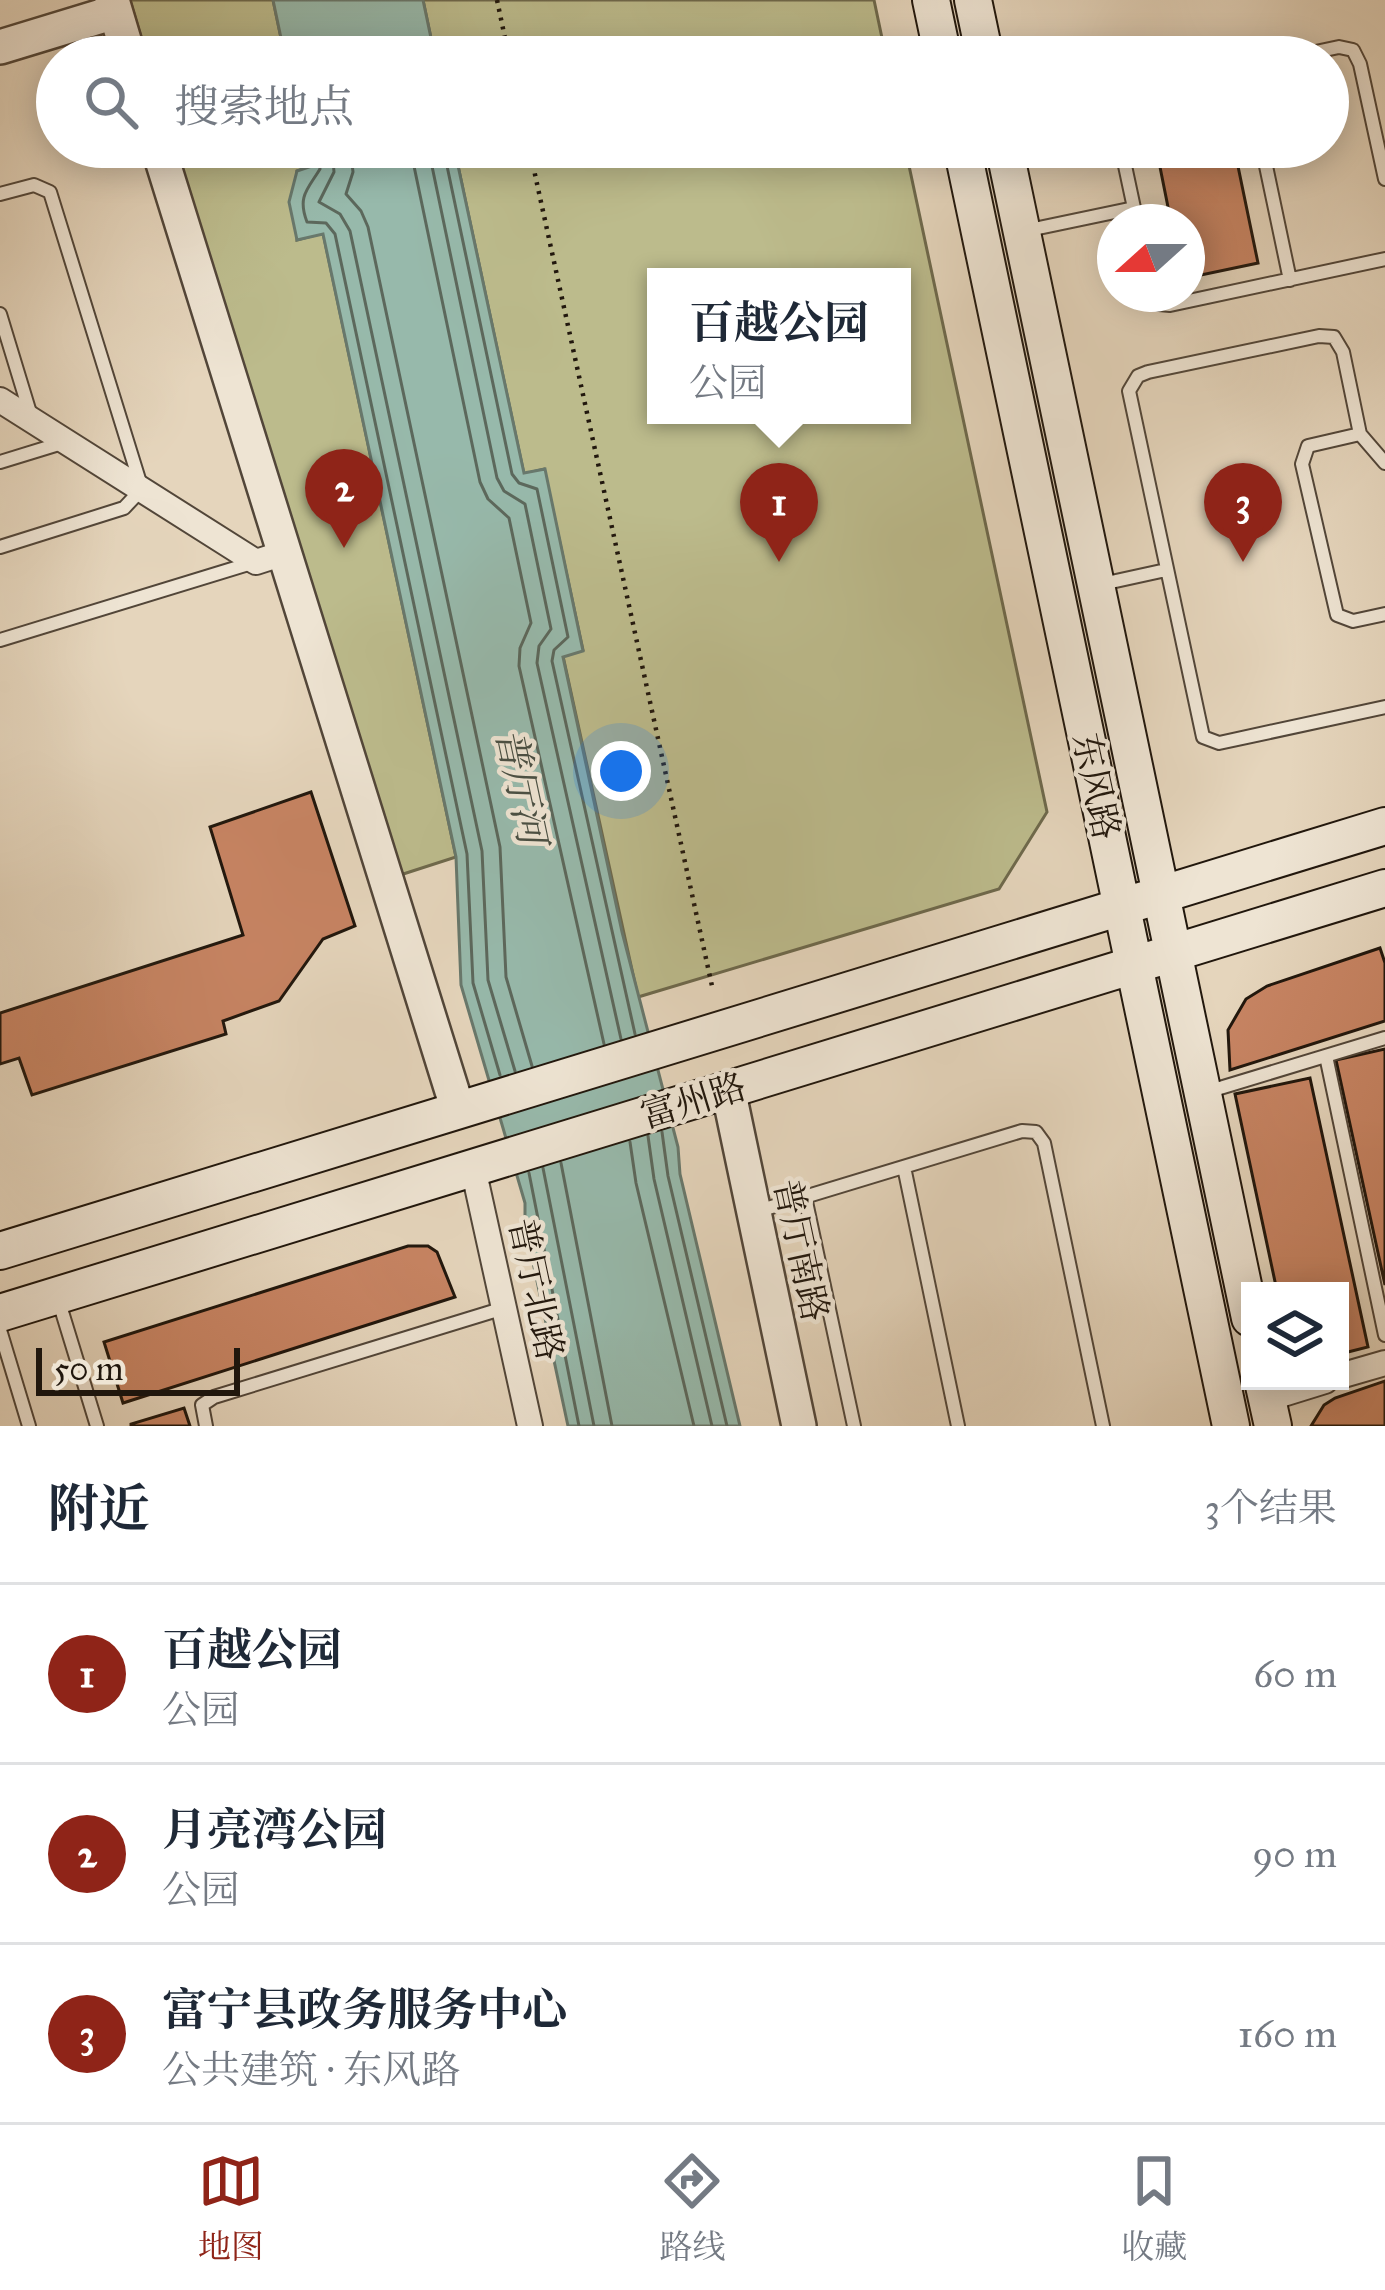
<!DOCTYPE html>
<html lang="zh">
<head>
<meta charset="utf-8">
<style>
  body { margin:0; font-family:"IM FELL Great Primer","Noto Serif SC",serif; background:#f2f2f3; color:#1f2937 }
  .controls { position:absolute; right:36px; bottom:36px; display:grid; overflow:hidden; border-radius:0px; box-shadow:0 6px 30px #0003 }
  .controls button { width:108px; height:108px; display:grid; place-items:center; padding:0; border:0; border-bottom:3px solid #e0e1e3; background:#fff; color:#1f2937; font:60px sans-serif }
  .compass { position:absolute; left:1097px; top:204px; width:108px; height:108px; border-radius:50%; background:#fff; box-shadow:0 6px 30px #0003; rotate:249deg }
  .scale { position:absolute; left:36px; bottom:30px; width:204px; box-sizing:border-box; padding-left:12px; border:6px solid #21170d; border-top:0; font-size:33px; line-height:42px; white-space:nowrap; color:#21170d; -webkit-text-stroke:9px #eee4d3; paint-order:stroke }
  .you { position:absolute; left:621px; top:771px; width:42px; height:42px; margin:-30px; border:9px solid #fff; border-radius:50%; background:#1a73e8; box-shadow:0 0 0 18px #1a73e833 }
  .badge { display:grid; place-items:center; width:78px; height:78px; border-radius:50%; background:#8f2418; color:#fff; font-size:39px; font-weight:700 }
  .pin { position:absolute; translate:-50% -99px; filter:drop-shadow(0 3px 6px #0008) }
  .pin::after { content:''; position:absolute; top:63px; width:42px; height:36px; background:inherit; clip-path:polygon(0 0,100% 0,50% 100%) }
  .popup { position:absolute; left:647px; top:268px; width:264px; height:156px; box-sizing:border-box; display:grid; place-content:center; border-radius:0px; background:#fff; filter:drop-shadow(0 3px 9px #0005); font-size:39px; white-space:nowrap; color:#747a83 }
  .popup b { font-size:45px; color:#1f2937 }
  .popup::after { content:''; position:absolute; left:50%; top:100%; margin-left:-24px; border:24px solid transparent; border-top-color:#fff }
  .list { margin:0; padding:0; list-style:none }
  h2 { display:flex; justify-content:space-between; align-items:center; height:156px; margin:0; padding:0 48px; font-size:51px }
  h2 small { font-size:39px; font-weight:400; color:#747a83 }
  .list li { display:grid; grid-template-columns:78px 1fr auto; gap:36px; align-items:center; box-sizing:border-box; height:180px; padding:0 48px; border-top:3px solid #e0e1e3 }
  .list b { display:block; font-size:45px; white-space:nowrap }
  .list p { margin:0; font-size:39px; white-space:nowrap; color:#747a83 }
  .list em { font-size:39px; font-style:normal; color:#747a83 }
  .icon { flex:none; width:66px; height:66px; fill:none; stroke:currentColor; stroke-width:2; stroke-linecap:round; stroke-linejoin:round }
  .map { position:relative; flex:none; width:1385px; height:1426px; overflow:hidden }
  .search { position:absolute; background:#fff; box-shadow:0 6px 30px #0003; left:36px; right:36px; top:36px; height:132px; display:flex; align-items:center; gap:30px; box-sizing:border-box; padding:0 42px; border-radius:66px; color:#747a83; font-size:45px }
  .sheet { height:696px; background:#fff }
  nav { display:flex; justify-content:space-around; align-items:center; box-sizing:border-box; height:168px; border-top:3px solid #e0e1e3; background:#fff; font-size:33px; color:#747a83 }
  nav a { display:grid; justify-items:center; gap:6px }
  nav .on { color:#8f2418 }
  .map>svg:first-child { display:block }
  .green { fill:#bcbb8c; stroke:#6e694c; stroke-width:3; fill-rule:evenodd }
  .water { fill:#97b9ab; stroke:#68786c; stroke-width:3 }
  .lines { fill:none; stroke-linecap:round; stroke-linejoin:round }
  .shore { stroke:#5c685c; stroke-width:3 }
  .building { fill:#c78463; stroke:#21170d; stroke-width:3 }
  .service-casing { stroke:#524639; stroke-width:16 }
  .minor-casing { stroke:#524639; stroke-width:28 }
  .tertiary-casing { stroke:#524639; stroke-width:38 }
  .secondary-casing { stroke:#21170d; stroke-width:40 }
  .path { stroke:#21170d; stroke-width:4.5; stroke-dasharray:3 6; stroke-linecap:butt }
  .service { stroke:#eee4d3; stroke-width:12 }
  .minor { stroke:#eee4d3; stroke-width:24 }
  .tertiary { stroke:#eee4d3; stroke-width:33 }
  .secondary { stroke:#eee4d3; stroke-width:36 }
  .labels { text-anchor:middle; stroke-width:9; stroke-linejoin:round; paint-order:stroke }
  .street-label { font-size:36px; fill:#21170d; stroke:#eee4d3 }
  .water-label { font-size:39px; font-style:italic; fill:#4a5044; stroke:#eee4d3 }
</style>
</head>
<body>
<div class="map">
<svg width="1385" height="1426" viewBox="0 0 1385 1426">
  <rect width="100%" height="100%" fill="#e5d5bc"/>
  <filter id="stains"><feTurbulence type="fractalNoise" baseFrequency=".00167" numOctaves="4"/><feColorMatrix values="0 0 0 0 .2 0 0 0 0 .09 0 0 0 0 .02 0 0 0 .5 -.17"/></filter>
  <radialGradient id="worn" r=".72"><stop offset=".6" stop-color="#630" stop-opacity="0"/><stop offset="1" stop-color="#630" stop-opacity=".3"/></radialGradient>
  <path class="green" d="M130,0h143l12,57h-138z
    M423,0h451l12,57h-451z
    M175,147h129l5,20 -12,4v69l26,-7 133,624 -59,19z
    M454,147h451l142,665 -48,77 -361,108 -75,-341 20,-6 -39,-181 -20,5zM656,277h246v138h-246z"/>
  <path class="water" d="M273,0h150l12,57h-150z
    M304,147h150l70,326 21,-4 38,182 -20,6 59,275 56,215 2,27 60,252h-172l-43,-201v-22l-64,-218 -5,-128 -133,-623 -26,6 -8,-38 8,-31 12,-4z"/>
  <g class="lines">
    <path class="shore" d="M317,147l3,22c-12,20 -23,27 -13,53l19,1 9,11 132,620 6,129 27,92
      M332,147l2,25 -15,30 21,12 10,17 132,620 6,129 27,91
      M350,147l3,25 -7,22 15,17 7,16 132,620 6,130 26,89
      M410,147l70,335 8,17 21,19 22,105 -11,25 -1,18 85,378
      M428,147l69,331 7,13 21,13 26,125 -12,17 -2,17 84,376
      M443,147l69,327 7,9 18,6 31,148 -14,13 -2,11 83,373
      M662,1132l6,44 59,250
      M648,1136l6,43 58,247
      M630,1142l6,41 58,243
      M561,1163l51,263
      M543,1168l51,258
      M529,1173l50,253"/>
  </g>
  <path class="building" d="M1156,147h78l24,116 -71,15v-56h-16z
    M311,792l44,134 -32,13 -44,62 -56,20 3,13 -194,61 -13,-37 -19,6v-51l243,-78 -33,-108z
    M1380,948l5,15v58l-155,49 -2,-40 18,-31 21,-13z
    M1385,1049v236l-49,-225z
    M1310,1078l58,269 -28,7v-63h-63l-42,-197z
    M408,1246h20l9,6 18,45 -332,106 -19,-61z
    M1385,1381v45h-74l13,-21 11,-7z
    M184,1408l6,18h-59v-2z"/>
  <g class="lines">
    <g class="service-casing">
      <path id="service" d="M1292,57l47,-10 14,3 7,14 25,115
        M1121,147l16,75
        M1262,147l28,133
        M0,194l34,-9 16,7 92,297 -18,19 -124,39
        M1029,230l105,-22
        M1153,294l6,10 11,1 215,-46
        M0,314l31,102
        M1360,434l-52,12 -6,18 35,151 16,6 32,-7
        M0,462l62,-19
        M1385,463l-25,-29 -17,-82 -9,-15 -15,-1 -171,36 -10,4 -9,15 74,346 16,6 166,-36
        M1102,584l64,-14
        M0,640l255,-78
        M1326,1056l59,279
        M1210,1091l175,-53
        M904,1167l54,259
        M805,1197l49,229
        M755,1212l267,-81 14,1 8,11 59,283
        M59,1302l38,124
        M0,1330l29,96
        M206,1426l-4,-21 12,-8 290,-89"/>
    </g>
    <g class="minor-casing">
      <path id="minor" d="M0,400l256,162 28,-9
        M473,1168l57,258
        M1340,1376l45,-13
        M1267,1399l58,-18"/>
    </g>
    <g class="tertiary-casing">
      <path id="tertiary" d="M112,0l17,57
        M0,47l115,-35
        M158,147l300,963
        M728,1089l71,337"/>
    </g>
    <g class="secondary-casing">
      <path id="secondary" d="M931,0l12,57
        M973,0l12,57
        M962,147l269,1279
        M1004,147l246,1171
        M0,1251l1385,-425
        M0,1313l1385,-425
        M1263,1381l10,45"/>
    </g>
    <path class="path" d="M497,0l12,57
      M529,147l183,839"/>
    <use href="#service" class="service"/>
    <use href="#minor" class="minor"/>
    <use href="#tertiary" class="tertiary"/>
    <use href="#secondary" class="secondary"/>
  </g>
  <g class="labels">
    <g class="street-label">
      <text transform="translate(1097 786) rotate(78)" y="13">东风路</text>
      <text transform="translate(693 1100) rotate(-17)" y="13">富州路</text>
      <text transform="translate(802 1250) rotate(78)" y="13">普厅南路</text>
      <text transform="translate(537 1289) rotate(78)" y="13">普厅北路</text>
    </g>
    <g class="water-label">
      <text transform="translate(522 786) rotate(78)" y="14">普厅河</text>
    </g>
  </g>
  <rect width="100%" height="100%" filter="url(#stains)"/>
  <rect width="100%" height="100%" fill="url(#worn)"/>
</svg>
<div class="controls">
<button><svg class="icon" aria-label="layers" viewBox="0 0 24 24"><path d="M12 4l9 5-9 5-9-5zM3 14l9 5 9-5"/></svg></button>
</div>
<svg class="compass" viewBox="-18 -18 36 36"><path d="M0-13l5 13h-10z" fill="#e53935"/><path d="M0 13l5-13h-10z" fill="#747a83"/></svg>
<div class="scale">50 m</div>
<div class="you"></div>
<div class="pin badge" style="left:779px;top:562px">1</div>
<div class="popup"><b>百越公园</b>公园</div>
<div class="pin badge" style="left:344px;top:548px">2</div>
<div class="pin badge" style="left:1243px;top:562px">3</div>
<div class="search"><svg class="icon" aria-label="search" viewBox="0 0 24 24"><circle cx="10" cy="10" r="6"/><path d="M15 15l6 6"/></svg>搜索地点</div>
</div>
<section class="sheet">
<h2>附近<small>3个结果</small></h2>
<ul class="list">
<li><span class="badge">1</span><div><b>百越公园</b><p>公园</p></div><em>60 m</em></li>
<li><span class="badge">2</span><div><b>月亮湾公园</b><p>公园</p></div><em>90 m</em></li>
<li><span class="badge">3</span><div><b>富宁县政务服务中心</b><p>公共建筑 · 东风路</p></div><em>160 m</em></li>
</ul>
</section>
<nav>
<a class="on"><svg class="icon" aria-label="map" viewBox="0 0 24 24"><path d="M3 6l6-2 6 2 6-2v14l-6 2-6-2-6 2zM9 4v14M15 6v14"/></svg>地图</a>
<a><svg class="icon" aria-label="directions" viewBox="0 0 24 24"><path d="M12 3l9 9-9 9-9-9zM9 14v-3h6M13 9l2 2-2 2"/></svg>路线</a>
<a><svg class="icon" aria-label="saved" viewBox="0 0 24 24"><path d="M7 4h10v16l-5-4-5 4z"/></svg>收藏</a>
</nav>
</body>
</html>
